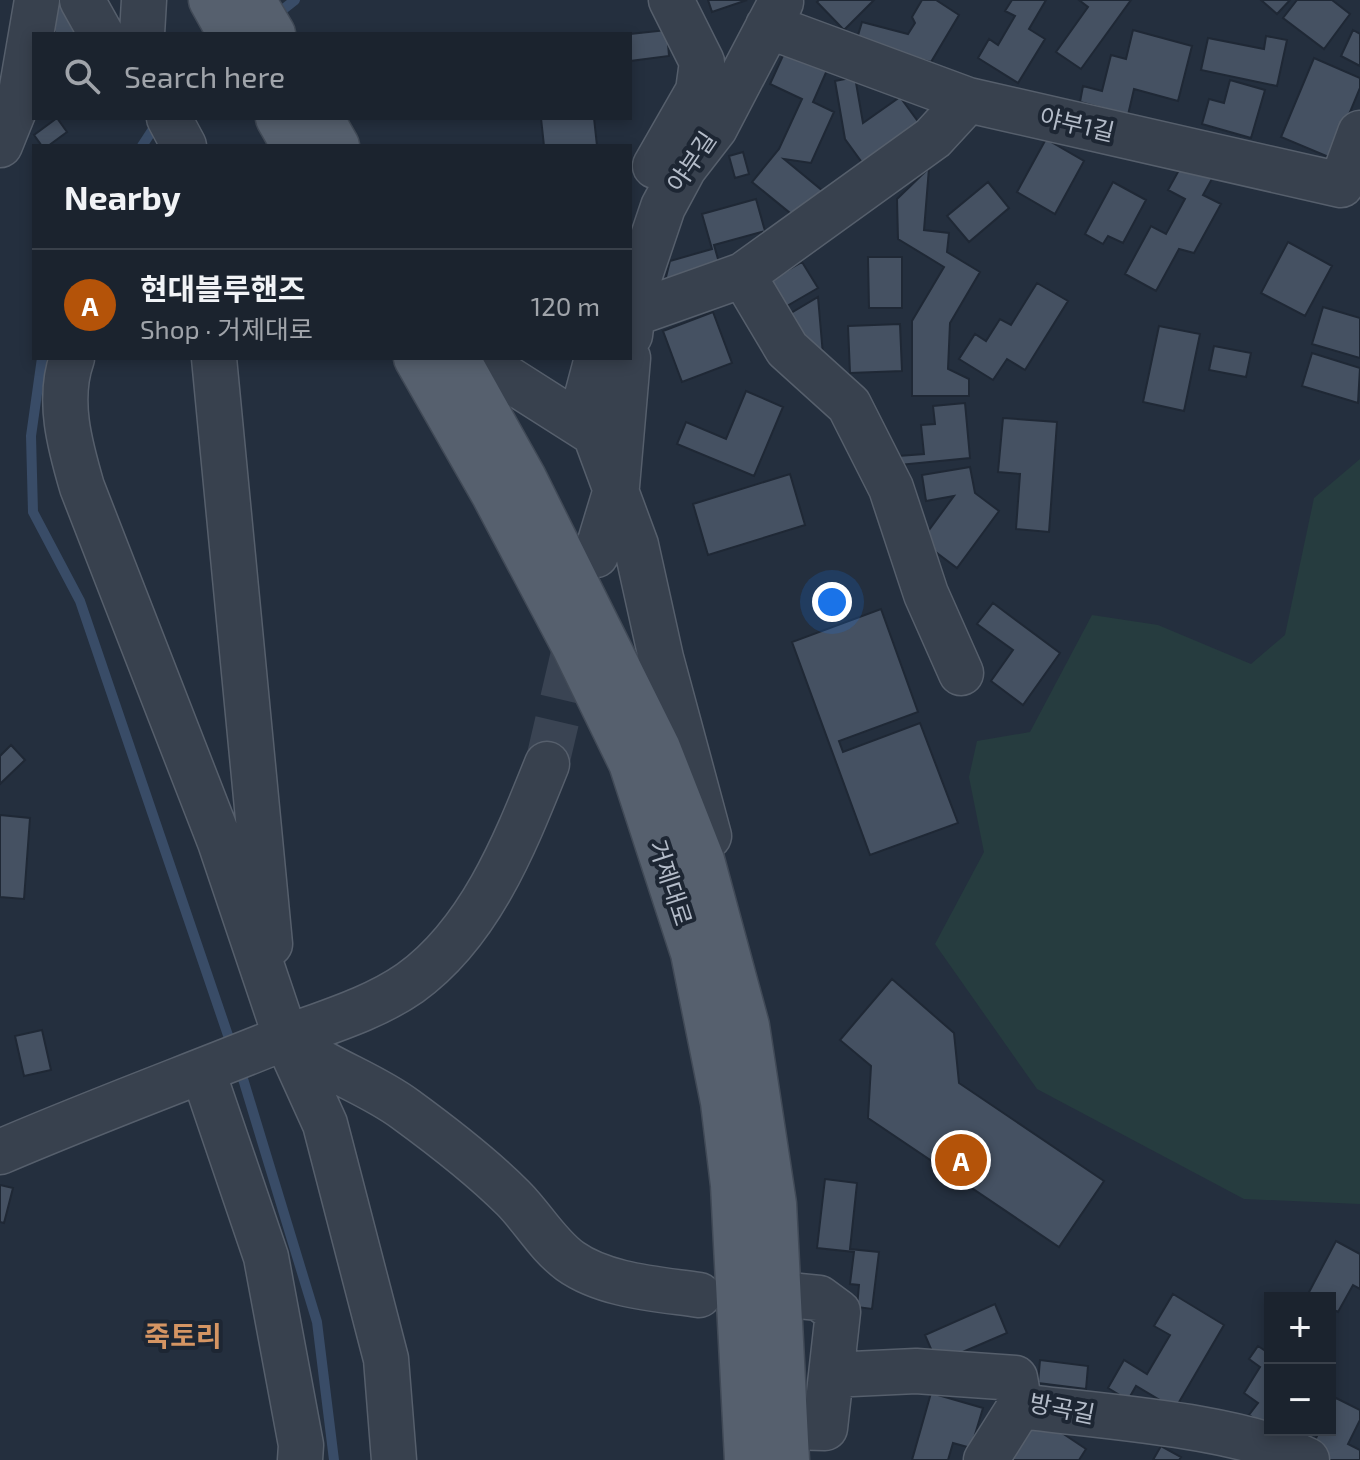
<!DOCTYPE html>
<html lang="en">
<head>
<meta charset="utf-8">
<style>
  body { margin:0; font-family:"Exo 2","Noto Sans KR",sans-serif; background:#282f3a; color:#f1f3f6 }
  .controls { position:absolute; right:24px; bottom:24px; display:grid; overflow:hidden; border-radius:0px; box-shadow:0 4px 12px #0003 }
  .controls button { width:72px; height:72px; display:grid; place-items:center; padding:0; border:0; border-bottom:2px solid #39404a; background:#1b232e; color:#f1f3f6; font:40px sans-serif }
  .you { position:absolute; left:832px; top:602px; width:28px; height:28px; margin:-20px; border:6px solid #fff; border-radius:50%; background:#1a73e8; box-shadow:0 0 0 12px #1a73e833 }
  .badge { display:grid; place-items:center; width:52px; height:52px; border-radius:50%; background:#b45309; color:#fff; font-size:26px; font-weight:700 }
  .pin { position:absolute; translate:-50% -50%; border:4px solid #fff; box-shadow:0 2px 8px #0006 }
  .list { margin:0; padding:0; list-style:none }
  h2 { display:flex; justify-content:space-between; align-items:center; height:104px; margin:0; padding:0 32px; font-size:34px }
  h2 small { font-size:26px; font-weight:400; color:#a0a4aa }
  .list li { display:grid; grid-template-columns:52px 1fr auto; gap:24px; align-items:center; box-sizing:border-box; height:112px; padding:0 32px; border-top:2px solid #39404a }
  .list b { display:block; font-size:30px; white-space:nowrap }
  .list p { margin:0; font-size:26px; white-space:nowrap; color:#a0a4aa }
  .list em { font-size:26px; font-style:normal; color:#a0a4aa }
  .icon { flex:none; width:44px; height:44px; fill:none; stroke:currentColor; stroke-width:2; stroke-linecap:round; stroke-linejoin:round }
  .map { position:relative; flex:none; width:1360px; height:1460px; overflow:hidden }
  .search { position:absolute; background:#1b232e; box-shadow:0 4px 12px #0003; left:32px; top:32px; width:600px; height:88px; display:flex; align-items:center; gap:20px; box-sizing:border-box; padding:0 28px; border-radius:0px; color:#a0a4aa; font-size:30px }
  .panel { position:absolute; background:#1b232e; box-shadow:0 4px 12px #0003; left:32px; top:144px; width:600px; height:216px; border-radius:0px }
  .map>svg:first-child { display:block }
  .green { fill:#263c3f }
  .lines { fill:none; stroke-linecap:round; stroke-linejoin:round }
  .stream { stroke:#394c67; stroke-width:10 }
  .building { fill:#455162; stroke:#1f2835; stroke-width:2 }
  .minor-tunnel { stroke:#3a4453; stroke-width:44; stroke-dasharray:44 22; stroke-linecap:butt }
  .minor-casing { stroke:#565f6c; stroke-width:47 }
  .major-casing { stroke:#414a57; stroke-width:47 }
  .minor { stroke:#38414e; stroke-width:44 }
  .major { stroke:#56606e; stroke-width:44 }
  .labels { text-anchor:middle; stroke-width:8; stroke-linejoin:round; paint-order:stroke }
  .street-label { font-size:24px; fill:#b4bcc9; stroke:#1d2633 }
  .quarter-label { font-size:28px; font-weight:bold; fill:#d59563; stroke:#1d2633 }
</style>
</head>
<body>
<div class="map">
<svg width="1360" height="1460" viewBox="0 0 1360 1460">
  <rect width="100%" height="100%" fill="#242f3e"/>
  <path class="green" d="M1360,459v745l-116,-5 -207,-110 -102,-145 49,-92 -15,-75 8,-36 53,-9 62,-117 66,10 93,39 34,-29 29,-137z"/>
  <g class="lines">
    <path class="stream" d="M281,11l14,-11
      M142,146l15,-23
      M42,358l-11,78 2,76 47,89 153,449
      M240,1069l77,253 17,138"/>
  </g>
  <path class="building" d="M708,0h39l-35,12z
    M819,0h55l-30,30 -27,-28z
    M922,0h14l23,15 -28,47 -75,-20 6,-20 46,12 7,-11 -3,-6z
    M1012,0h34l-17,29 16,10 -27,44 -40,-25 11,-19 9,6 17,-29 -10,-5z
    M1079,0h52l-50,69 -25,-17 32,-45z
    M1261,0h29l-13,14z
    M1297,0h35l18,14 -26,35 -41,-31z
    M61,5l14,28 -3,1h-16l-11,-20z
    M667,30l2,26 -39,5v-27z
    M1133,30l59,16 -14,55 -44,-12 -6,26 -48,-13 3,-16 19,5 9,-36 15,4z
    M1353,30l7,4v32l-19,-10z
    M1266,36l21,4 -10,46 -76,-16 7,-32 56,11z
    M786,49l42,19 -15,34 21,10 -23,51 -27,-4 40,33 -24,29 -48,-39 27,-33 23,-50 -32,-15z
    M1314,58l46,20v10l-29,70 -50,-21z
    M855,77l8,46 37,-26 22,30 -56,41 -21,-29 -10,-58z
    M1230,80l35,10 -14,48 -49,-14 7,-25 15,4z
    M57,118l10,14 -19,14h-6l-8,-11z
    M541,118h53l3,28h-53z
    M1046,139l38,22 -29,53 -38,-22z
    M743,152l6,22 -14,4 -6,-22z
    M1184,161l29,16 -10,18 18,9 -27,49 -15,-4 -23,42 -31,-17 26,-48 15,8 19,-35 -17,-9z
    M929,168l-5,62 25,3 -2,19 33,20 -30,51 -2,46 21,10v17h-57v-75l32,-54 -46,-28 -1,-40z
    M988,182l21,26 -40,34 -22,-26z
    M1113,182l33,18 -23,43 -15,-7 -5,8 -18,-10z
    M756,199l9,32 -51,14 8,28 -59,16 7,-28 42,-12 -10,-35z
    M1288,242l44,24 -27,50 -44,-23z
    M868,257h34v51h-33z
    M802,262l16,26 -38,22 -16,-26z
    M1037,283l31,18 -43,69 -18,-11 -14,21 -34,-21 16,-25 11,7 14,-22 11,6z
    M818,297l5,58 -37,-39z
    M1323,307l37,11v40l-48,-14z
    M713,312l19,51 -50,19 -19,-51z
    M900,324l2,47 -52,2 -2,-47z
    M1159,326l41,8 -16,77 -41,-9z
    M1214,346l37,7 -5,24 -37,-7z
    M1312,353l48,15 -2,35 -56,-17z
    M746,391l37,16 -29,69 -77,-32 9,-22 40,17z
    M965,403l5,55 -71,7 -1,-9 26,-2 -3,-29 14,-1 -2,-18z
    M1003,418l54,4 -8,110 -33,-3 4,-55 -22,-2z
    M970,467l5,26 24,18 -42,57 -36,-27 33,-45 -28,5 -4,-26z
    M790,474l15,51 -97,30 -15,-51z
    M993,603l67,50 -37,52 -32,-24 22,-31 -36,-26z
    M881,609l37,103 -79,29 4,11 77,-29 38,100 -88,32 -78,-213z
    M11,745l14,15 -25,24v-28z
    M0,815l30,3 -6,81 -24,-2z
    M892,979l62,54 5,50 145,98 -45,66 -191,-129 3,-52 -31,-26z
    M42,1030l9,40 -27,6 -9,-40z
    M825,1179l32,4 -7,66 29,3 -7,57 -15,-2 2,-22 -9,-1 4,-32 -37,-4z
    M0,1185l13,3 -9,35 -4,-1z
    M1336,1241l24,13v35l-7,-4 -15,27 -8,-4v-10l-23,-2z
    M1173,1294l51,31 -49,84 -39,-23 -8,14 -20,-12 16,-28 23,14 23,-39 -16,-9z
    M995,1304l12,29 -70,30 -12,-28z
    M1258,1346l12,8v75l-21,-14 9,-12 -14,-10 16,-26 -11,-8z
    M1040,1360l48,6 -2,23 -48,-6z
    M931,1393l52,15 -12,40 -18,-5 -5,17h-36z
    M1336,1398l24,12v10l-12,24 12,6v10h-35l-16,-8 11,-22h10v-20z
    M1038,1417l48,32 -7,11h-69z
    M1161,1446l20,11 -2,3h-26z"/>
  <g class="lines">
    <path class="minor-tunnel" d="M547,764l33,-141"/>
    <g class="minor-casing">
      <path id="minor" d="M82,0l19,34
        M768,26l200,74 373,85 19,-52
        M142,34l2,-34
        M169,118l15,28
        M0,145l21,-52 16,-93
        M655,166l43,-75 4,-29 -31,-62
        M743,275l44,74 62,56 42,83 35,106 35,79
        M633,314l110,-39 190,-137 35,-38
        M630,335l6,-48 27,-80 21,-39 31,-40 66,-126
        M72,358c-15,42 -2,88 10,129l138,355 66,196 39,86 61,235 8,101
        M214,358l56,586
        M484,358l12,13 99,63 41,111 25,113 48,178
        M580,422l17,-64
        M596,555l21,-69 11,-128
        M286,1038c36,31 81,43 119,71 37,27 76,57 108,89 20,20 34,46 57,63 35,25 88,28 129,34
        M203,1072l63,185 35,188 -1,15
        M0,1152c93,-40 188,-75 282,-113 42,-16 91,-30 128,-56 71,-51 106,-142 137,-219
        M799,1296l20,2 19,14 -7,63
        M784,1427l41,1 6,-53 85,-4 99,7 5,28c83,11 215,18 287,54
        M986,1460l34,-54"/>
    </g>
    <g class="major-casing">
      <path id="major" d="M211,0l19,34
        M253,0l20,34
        M278,118l16,28
        M321,118l16,28
        M416,358l77,135 82,155 56,115 62,190 30,149 10,83 14,275
        M457,358l67,120 134,270 44,112 45,166 27,178 13,256"/>
    </g>
    <use href="#minor" class="minor"/>
    <use href="#major" class="major"/>
  </g>
  <g class="labels">
    <g class="street-label">
      <text transform="translate(1077 125) rotate(13)" y="8">야부1길</text>
      <text transform="translate(692 162) rotate(-56)" y="8">야부길</text>
      <text transform="translate(670 883) rotate(72)" y="8">거제대로</text>
      <text transform="translate(1062 1409) rotate(11)" y="8">방곡길</text>
    </g>
    <g class="quarter-label">
      <text x="183" y="1346">죽토리</text>
    </g>
  </g>
</svg>
<div class="controls">
<button>+</button>
<button>−</button>
</div>
<div class="you"></div>
<div class="pin badge" style="left:961px;top:1160px">A</div>
<div class="search"><svg class="icon" aria-label="search" viewBox="0 0 24 24"><circle cx="10" cy="10" r="6"/><path d="M15 15l6 6"/></svg>Search here</div>
<section class="panel">
<h2>Nearby<small></small></h2>
<ul class="list">
<li><span class="badge">A</span><div><b>현대블루핸즈</b><p>Shop · 거제대로</p></div><em>120 m</em></li>
</ul>
</section>
</div>
</body>
</html>
